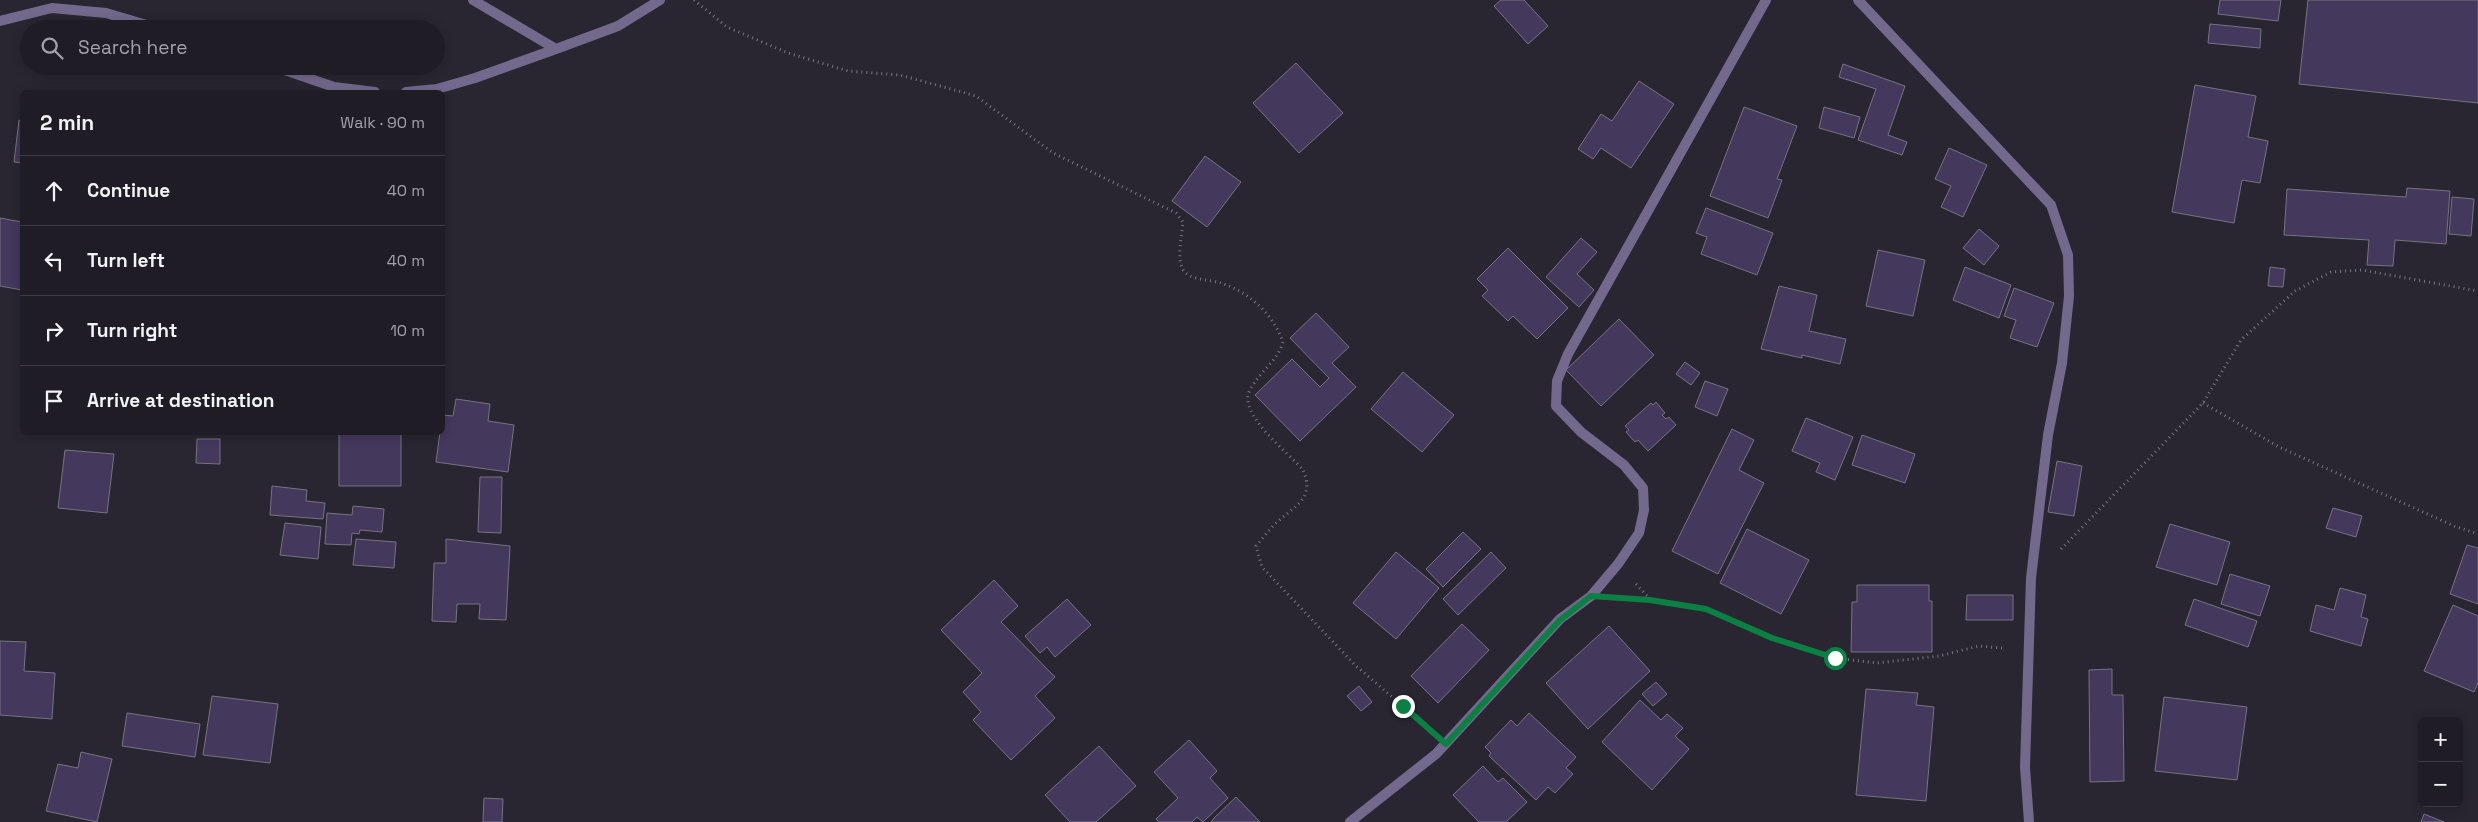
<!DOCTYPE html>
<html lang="en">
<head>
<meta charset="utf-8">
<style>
  body { margin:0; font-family:"Space Grotesk",sans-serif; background:#2c2932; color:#f1f3f6 }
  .controls { position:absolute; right:15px; bottom:15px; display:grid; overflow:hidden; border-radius:8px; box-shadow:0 2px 12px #0003 }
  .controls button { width:45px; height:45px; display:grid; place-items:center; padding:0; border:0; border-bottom:1px solid #3c3a42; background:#1f1c25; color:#f1f3f6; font:25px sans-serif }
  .stop { position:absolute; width:15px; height:15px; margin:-11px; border:4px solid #0b8043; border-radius:50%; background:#fff }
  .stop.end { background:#0b8043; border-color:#fff; box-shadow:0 1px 5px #0008 }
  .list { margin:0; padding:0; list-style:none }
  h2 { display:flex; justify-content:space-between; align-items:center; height:65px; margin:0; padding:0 20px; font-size:21px }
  h2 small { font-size:16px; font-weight:400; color:#a1a1a7 }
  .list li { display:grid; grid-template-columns:32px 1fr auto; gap:15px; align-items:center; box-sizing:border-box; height:70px; padding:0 20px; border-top:1px solid #3c3a42 }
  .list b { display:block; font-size:19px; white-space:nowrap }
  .list em { font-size:16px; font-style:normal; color:#a1a1a7 }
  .icon { flex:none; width:28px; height:28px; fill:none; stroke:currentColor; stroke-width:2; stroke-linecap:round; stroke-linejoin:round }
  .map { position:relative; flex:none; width:2478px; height:822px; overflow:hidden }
  .search { position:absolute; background:#1f1c25; box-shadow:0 2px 12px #0003; left:20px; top:20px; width:425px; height:55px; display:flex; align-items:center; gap:12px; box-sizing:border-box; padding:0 18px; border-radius:28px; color:#a1a1a7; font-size:19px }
  .panel { position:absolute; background:#1f1c25; box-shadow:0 2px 12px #0003; left:20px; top:90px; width:425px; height:345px; border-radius:8px }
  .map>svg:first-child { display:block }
  .building { fill:#44385c; stroke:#777381 }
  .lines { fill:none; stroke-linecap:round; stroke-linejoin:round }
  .path { stroke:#78767f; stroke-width:3; stroke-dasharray:1 4; stroke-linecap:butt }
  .minor { stroke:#73698c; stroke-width:10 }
  .route { stroke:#0b8043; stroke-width:6 }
</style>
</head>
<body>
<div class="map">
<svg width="2478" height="822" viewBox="0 0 2478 822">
  <rect width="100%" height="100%" fill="#292631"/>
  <path class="building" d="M1501,0h23l24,26 -20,18 -34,-38z
    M2220,0h61l-3,21 -60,-7z
    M2308,0h170v103l-179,-19z
    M2210,24l51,5 -1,19 -52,-5z
    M1296,63l47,50 -44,40 -46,-50z
    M1843,64l62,22 -17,49 19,7 -5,13 -44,-15 18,-51 -37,-12z
    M1639,81l35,23 -43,64 -30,-20 -8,11 -15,-10 23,-35 11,7z
    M2195,85l61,11 -8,41 20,4 -8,42 -18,-3 -8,43 -62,-11z
    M1744,107l53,19 -20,53 5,1 -14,38 -58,-22z
    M1824,107l36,10 -6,21 -35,-10z
    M19,120l3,1v42l-8,-1z
    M1949,148l38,17 -24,52 -22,-10 10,-21 -16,-7z
    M1205,156l36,26 -34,45 -35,-26z
    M2407,188l43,3 -4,53 -51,-4 -2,26 -26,-1 2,-25 -85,-5 3,-46 119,8z
    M2452,197l22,2 -3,37 -22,-2z
    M1706,208l67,25 -16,42 -56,-21 6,-17 -11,-4z
    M0,218l22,4v68l-22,-4z
    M1979,229l20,17 -15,19 -21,-17z
    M1581,238l16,14 -20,22 17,16 -15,17 -33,-30z
    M1508,248l60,60 -31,31 -24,-23 -5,5 -26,-25 6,-6 -11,-11z
    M1878,250l47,10 -12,56 -47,-10z
    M1965,267l46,18 -12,33 -46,-18z
    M2270,267l15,2 -2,18 -15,-1z
    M1779,286l38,9 -8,36 37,8 -6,25 -38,-9v3l-41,-9z
    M2014,288l40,15 -17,44 -27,-9 6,-18 -12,-4z
    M1316,313l33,34 -17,16 24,24 -56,54 -45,-46 37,-36 28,28 9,-9 -39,-40z
    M1619,319l35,36 -53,51 -35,-36z
    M1685,362l15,11 -9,12 -15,-11z
    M1403,372l51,43 -32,37 -51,-43z
    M1705,381l23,8 -11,27 -22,-9z
    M456,399l34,5 -2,17 26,4 -6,47 -72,-10 4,-30h2l1,-17 10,1z
    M1656,402l9,11 -3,2 4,4 3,-2 7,8 -28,26 -10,-11 -3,2 -9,-10 3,-2 -4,-4 26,-23 2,2z
    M1806,418l47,19 -18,43 -19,-8 4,-9 -28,-12z
    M1732,429l22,11 -15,30 25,13 -46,91 -46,-23z
    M339,432h62v54h-62z
    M1862,435l53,19 -10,29 -53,-18z
    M197,439h23v25l-24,-1z
    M65,450l49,4 -7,59 -49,-5z
    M2057,461l25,5 -8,50 -26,-4z
    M480,477h22l-1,56 -23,-1z
    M272,486l35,4 -1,11 19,2 -2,16 -53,-4z
    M353,506l31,3 -2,23 -22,-2 -1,4 -7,-1 -1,12 -26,-1 2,-31 25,2z
    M2333,508l29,8 -6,21 -30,-9z
    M285,523l36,4 -3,32 -38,-4z
    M2170,524l60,18 -13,43 -61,-18z
    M1747,529l62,31 -28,54 -61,-31z
    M1463,532l18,17 -38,38 -17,-18z
    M356,539l40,3 -2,26 -41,-3z
    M446,539l64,7 -4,74 -27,-1 1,-15h-23l-1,18 -24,-1 2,-58h12z
    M2467,545l11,3v56l-28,-10z
    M1396,552l43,36 -43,51 -43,-36z
    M1491,552l15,16 -48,47 -15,-16z
    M2230,574l40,12 -10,30 -39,-12z
    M994,580l24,26 -17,16 54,55 -20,19 20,22 -44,42 -38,-40 8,-8 -18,-20 19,-19 -41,-43z
    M1857,585h72v16h3v51h-81l1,-50h5z
    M2340,588l26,7 -5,22 7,2 -7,27 -51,-15 6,-26 18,5z
    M1967,595h46v25h-47z
    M1067,599l24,26 -36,32 -8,-10 -7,6 -15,-17z
    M2194,599l63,22 -9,26 -63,-22z
    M2453,605l25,11v67l-4,9 -50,-21z
    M1462,624l27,26 -51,53 -27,-27z
    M1609,626l41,45 -62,58 -42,-46z
    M0,641l26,1 -2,29 31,2 -3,46 -52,-4z
    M2112,669v26h11l1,86 -34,1 -1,-112z
    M1656,682l11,12 -14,12 -11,-12z
    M1359,686l13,16 -11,9 -14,-15z
    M1866,689l52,4 -2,12 18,2 -8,94 -70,-6z
    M212,696l66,8 -8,59 -67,-8z
    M2164,697l83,10 -10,73 -82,-9z
    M1640,700l21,20 6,-6 16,14 -8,8 14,13 -37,41 -50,-48z
    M127,713l73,11 -5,33 -73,-11z
    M1529,713l47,44 -10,11 7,6 -18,19 -7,-6 -12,13 -47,-44 2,-3 -6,-6 26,-27 6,6z
    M1189,740l28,31 -7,7 18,20 -25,24 -6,-5 -5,5h-33l-3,-3 22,-21 -24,-26z
    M1099,746l37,40 -40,36h-26l-25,-27z
    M81,752l31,7 -15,63 -51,-11 12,-47 20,4z
    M1483,766l15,16 5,-4 24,24 -21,20h-27l-26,-27z
    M1236,797l24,25h-49l3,-4z
    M484,798l19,1 -1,23h-19z
    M2424,814l20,8h-23z"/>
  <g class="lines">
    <path class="path" d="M694,0l33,27 61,26 60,18 52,4 76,21 77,57 123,60 7,9c-1,13 -6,34 -1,46 6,13 27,11 39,15 28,9 52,31 62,59 -6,20 -24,30 -33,48 -13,24 38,62 53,80 13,29 -10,37 -28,54 -7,7 -13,15 -19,22l6,21 93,98 72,62
      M2203,403l76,44 175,79 24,8
      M2061,549l142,-146 38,-63 54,-49 36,-19 31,-2 116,21
      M1636,584l14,15
      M1623,598l28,2 54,9 67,29 63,20 42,5 62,-7 40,-10 23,2"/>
    <path class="minor" d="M473,0l83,49
      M1858,0l193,205 17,50 1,41 -7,67 -14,72 -17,143 -6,189 4,55
      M0,21l52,-13 54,5 54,16
      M273,66l61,21 41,5
      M406,92l31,-3 38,-11 81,-29 62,-23 42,-26
      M1350,822l86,-68 124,-135 31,-23 27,-32 21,-31 5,-23 -1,-22 -19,-23 -43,-33 -25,-26 1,-25 11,-27 198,-354"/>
  </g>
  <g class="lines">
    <path class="route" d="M1403,706l43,38 114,-124 31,-24 59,4 56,9 66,29 63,20"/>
  </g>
</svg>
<div class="controls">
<button>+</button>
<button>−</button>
</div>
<div class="stop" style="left:1835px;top:658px"></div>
<div class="stop end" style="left:1403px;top:706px"></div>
<div class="search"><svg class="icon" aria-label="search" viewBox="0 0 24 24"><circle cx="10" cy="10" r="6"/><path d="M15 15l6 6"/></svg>Search here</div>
<section class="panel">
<h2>2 min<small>Walk · 90 m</small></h2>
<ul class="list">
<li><svg class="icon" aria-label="ahead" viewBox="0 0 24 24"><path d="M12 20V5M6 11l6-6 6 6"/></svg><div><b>Continue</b></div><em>40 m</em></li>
<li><svg class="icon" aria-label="left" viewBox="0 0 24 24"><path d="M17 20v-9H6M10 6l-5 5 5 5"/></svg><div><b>Turn left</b></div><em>40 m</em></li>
<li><svg class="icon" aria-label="right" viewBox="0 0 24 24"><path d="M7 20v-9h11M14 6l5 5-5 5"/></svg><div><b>Turn right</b></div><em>10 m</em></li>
<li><svg class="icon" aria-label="arrive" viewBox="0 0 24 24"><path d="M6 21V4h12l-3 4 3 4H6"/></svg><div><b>Arrive at destination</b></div></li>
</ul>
</section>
</div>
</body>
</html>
